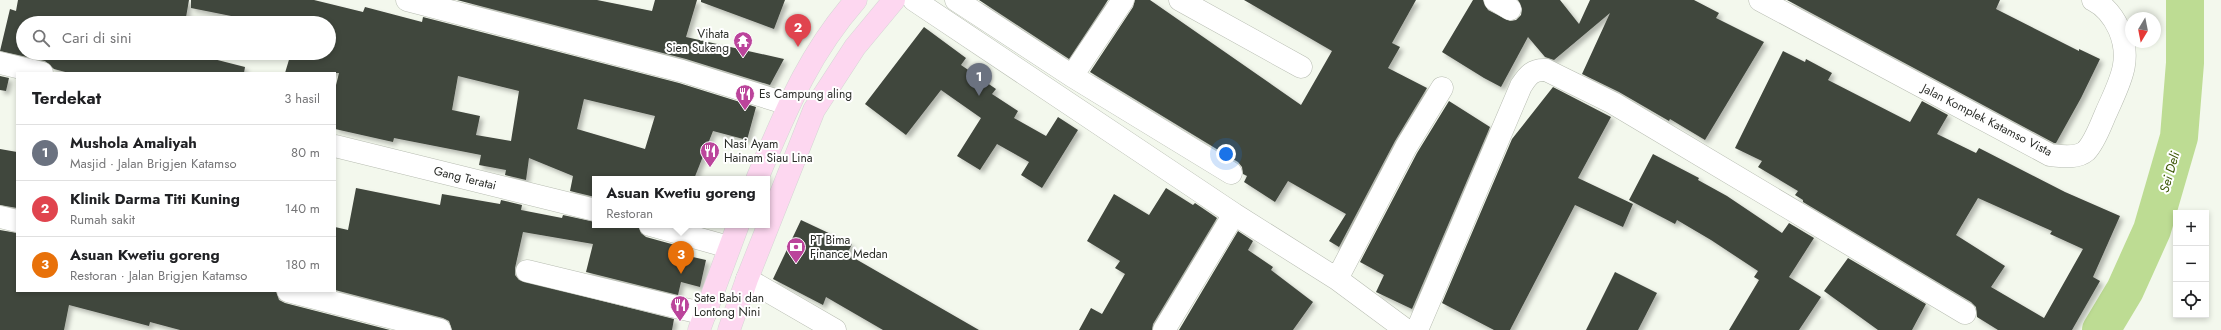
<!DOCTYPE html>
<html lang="id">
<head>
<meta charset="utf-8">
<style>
  body { margin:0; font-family:Jost,sans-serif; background:#f2f2f2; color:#202124 }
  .controls { position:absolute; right:12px; bottom:12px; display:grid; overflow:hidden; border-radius:0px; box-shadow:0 2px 6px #0003 }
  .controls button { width:36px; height:36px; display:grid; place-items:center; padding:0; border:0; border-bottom:1px solid #e0e0e0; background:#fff; color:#202124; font:20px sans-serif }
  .compass { position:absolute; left:2125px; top:12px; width:36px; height:36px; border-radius:50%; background:#fff; box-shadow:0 2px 6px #0003; rotate:190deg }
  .you { position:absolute; left:1226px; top:154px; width:14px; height:14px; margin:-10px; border:3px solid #fff; border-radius:50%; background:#1a73e8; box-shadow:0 0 0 6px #1a73e833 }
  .badge { display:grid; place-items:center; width:26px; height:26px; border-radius:50%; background:#b45309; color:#fff; font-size:13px; font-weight:700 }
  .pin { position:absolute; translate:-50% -33px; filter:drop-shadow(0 1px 2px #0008) }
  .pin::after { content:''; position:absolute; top:21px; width:14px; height:12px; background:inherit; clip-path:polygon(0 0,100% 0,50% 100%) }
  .popup { position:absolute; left:592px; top:176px; width:178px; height:52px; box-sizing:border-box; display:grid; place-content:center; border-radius:0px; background:#fff; filter:drop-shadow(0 1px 3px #0005); font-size:13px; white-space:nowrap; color:#757577 }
  .popup b { font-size:15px; color:#202124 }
  .popup::after { content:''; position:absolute; left:50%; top:100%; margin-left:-8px; border:8px solid transparent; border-top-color:#fff }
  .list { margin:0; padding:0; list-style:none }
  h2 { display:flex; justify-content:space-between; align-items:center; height:52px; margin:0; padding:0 16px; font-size:17px }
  h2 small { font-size:13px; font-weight:400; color:#757577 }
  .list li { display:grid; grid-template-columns:26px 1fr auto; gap:12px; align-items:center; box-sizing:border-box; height:56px; padding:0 16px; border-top:1px solid #e0e0e0 }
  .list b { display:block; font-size:15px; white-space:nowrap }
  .list p { margin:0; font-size:13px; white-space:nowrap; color:#757577 }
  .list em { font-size:13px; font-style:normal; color:#757577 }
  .icon { flex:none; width:22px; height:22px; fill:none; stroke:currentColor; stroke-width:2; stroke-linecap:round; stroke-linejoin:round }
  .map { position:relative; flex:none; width:2221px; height:330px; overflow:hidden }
  .search { position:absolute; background:#fff; box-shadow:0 2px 6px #0003; left:16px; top:16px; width:320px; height:44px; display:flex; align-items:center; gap:10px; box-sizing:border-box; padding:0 14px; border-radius:22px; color:#757577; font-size:15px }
  .panel { position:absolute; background:#fff; box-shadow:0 2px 6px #0003; left:16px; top:72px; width:320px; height:220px; border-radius:0px }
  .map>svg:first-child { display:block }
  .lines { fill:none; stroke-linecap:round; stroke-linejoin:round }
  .river { stroke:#bddc93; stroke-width:38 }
  .building { fill:#41463d; fill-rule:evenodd; filter:url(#shadow) }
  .minor-casing { stroke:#b7bcb1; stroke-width:23 }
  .primary-casing { stroke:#d5d5d4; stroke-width:23 }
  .minor { stroke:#fff; stroke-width:22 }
  .primary { stroke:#fdd7f0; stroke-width:22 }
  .labels { text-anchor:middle; stroke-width:4; stroke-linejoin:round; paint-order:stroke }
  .poi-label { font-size:12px; fill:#2b2d29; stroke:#fff; text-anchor:start }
  .street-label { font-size:12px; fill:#2b2d29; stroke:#fff }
  .water-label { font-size:13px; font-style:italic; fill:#3e5807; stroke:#fff }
</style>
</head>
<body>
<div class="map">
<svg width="2221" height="330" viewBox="0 0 2221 330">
  <defs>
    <filter id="shadow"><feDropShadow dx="3.5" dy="3.5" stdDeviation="2" flood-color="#0004"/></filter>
  </defs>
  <rect width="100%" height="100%" fill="#f3f8ed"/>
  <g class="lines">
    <path class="river" d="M2101,330l24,-40 27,-60 27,-93 6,-74v-63"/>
  </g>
  <path class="building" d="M18,0h171l-4,23h-162v30h167l55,14 -1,6h-175l-15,-4 -9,-8 -45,-10 10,-42 6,2z
    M191,0h123l49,12 2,-5 57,15 1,-5 256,66 77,24 -9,33 -34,-9 -19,48h-99v18l-25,-6 3,-15 -44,-18 -3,22 -21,-5 1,-5 -27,-5 2,-10 -87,-17 -1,4 -58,-13v-40l4,-16h-54l6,-20h38v-30h-63l-75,-15zM458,76l61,15 -8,50 -35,-6 4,-19 -28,-6zM584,99l71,17 -10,33 -68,-20z
    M457,0h140l55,11 3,-11h42l-11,37 98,22 -14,26 -84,-26z
    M701,0h84l-11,29 -73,-27z
    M979,0h129l-39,59z
    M1135,0h15l151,105 31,-54 -88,-51h172l-24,43 8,4 -12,21 39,20 -32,53 -56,106 -10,-6 17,-27 -58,-33 -13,21 -31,-20 3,-6 -4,-2 -1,-7 -4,-5 -148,-90 43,-65z
    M1473,0h10l5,10 22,11 6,-1 5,-5 1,-6 -4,-9h42l19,24 11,-24h104l25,13 -3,5 48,24 -59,98 -35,-21 -1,2 -50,-29 -37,-18 28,-61 -56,47 -9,-3 -17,-20 -27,50 -17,-9 -42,-26z
    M1787,0h213l-4,9 83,42v-2l21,10 -19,39 -25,45h-2z
    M924,27l42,31 -5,7 35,24 -4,5 26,17 -4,7 32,18 12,-19 20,13 -36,58 -21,-13 8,-13 -32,-18 -17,26 -23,-14 24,-38 -40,-28 -35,45 -41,-31z
    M1783,51l22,11 1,-3 26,14 -4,7 82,42 12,-21 26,14 -11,19 39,19 3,-5 86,44 55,24 -27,61 7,4 -28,49h-74l-21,-13 -1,-10 -5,-5 -168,-100v-2l-8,-5 3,-4 -40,-24 4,-6 -27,-13zM1978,198l74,33 -2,3 33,15 -39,69 -53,-31 14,-21 -49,-31z
    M0,76l9,2 -3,13 -6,-1z
    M1553,87l58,30 -33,61 55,26 -10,23 -48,-22 -65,125h-16l-52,-27 70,-164z
    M1449,101l41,26 -78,182 -36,-17 8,-17 -24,-13 57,-109z
    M0,149l17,3v56l-17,-3z
    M1653,154l46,24 -1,2 29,16 55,37 7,-10 25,15 -25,39 32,20 -22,33h-70l30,-50 -5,-3 4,-6 -47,-31 -34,-20 -2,4 -46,-24z
    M356,188l84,17 2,-11 58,10 1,-4 21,5 -1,5 41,8 1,-3 32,7v3h43l3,8 5,4 40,11 -2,7 22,5 -6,27 -19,-5 -3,13 -92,-23 7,-28 -70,-12 -8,36v7l4,5 155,39 -2,11h-220l-3,-9 -6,-3 -108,-28v-63l13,3z
    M1166,188l27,17 2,-2 22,15 -64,106 -1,6h-73l12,-22 11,6 23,-40 -10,-6 5,-7 -33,-20 27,-47 35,21z
    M801,220l51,24 -5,10 132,76h-96l-57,-33 -3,8 -50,-26z
    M0,230l17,3v58h259l3,9 6,3 105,27h-210l-30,-8 -1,4 -80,-21 -5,25h-64z
    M1238,231l15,10 -5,9 25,17 -2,3 42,32 -20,28h-114z
    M1848,258l78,46 -14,26h-34l-54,-39z
    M1615,272l42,21 -19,37h-52z"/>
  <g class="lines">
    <g class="minor-casing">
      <path id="minor" d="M407,0l275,71 106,33
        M914,0l320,214 103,65 69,51
        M956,0l116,76 159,97
        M1180,0l121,67
        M1495,0l15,9
        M1760,0l290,155c11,1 27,4 36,-4 9,-9 15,-27 20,-38 13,-30 27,-52 13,-84 -6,-13 -14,-23 -26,-29
        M0,63l42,10
        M1072,76l51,-76
        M335,146l260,64
        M0,217l17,4
        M650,225l79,22
        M527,271l178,43
        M747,279l88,51
        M1337,279l69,-132 36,-59
        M288,291l152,39
        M1164,330l70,-116
        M1417,330l104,-244c7,-11 12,-17 25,-16l67,33 352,210"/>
    </g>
    <g class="primary-casing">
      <path id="primary" d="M757,179c29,-68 50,-123 99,-179
        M699,330l39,-105
        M729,330l18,-51 67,-169 41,-63 39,-47"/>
    </g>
    <use href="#minor" class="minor"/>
    <use href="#primary" class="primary"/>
  </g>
  <defs>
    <g id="temple-pin" transform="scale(1)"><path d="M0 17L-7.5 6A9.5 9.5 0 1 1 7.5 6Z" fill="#bb449b" stroke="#fff"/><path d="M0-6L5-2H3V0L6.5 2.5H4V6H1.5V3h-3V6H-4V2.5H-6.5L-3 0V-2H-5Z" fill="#fff"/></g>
    <g id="restaurant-pin" transform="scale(1)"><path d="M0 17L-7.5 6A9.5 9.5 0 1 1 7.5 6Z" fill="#bb449b" stroke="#fff"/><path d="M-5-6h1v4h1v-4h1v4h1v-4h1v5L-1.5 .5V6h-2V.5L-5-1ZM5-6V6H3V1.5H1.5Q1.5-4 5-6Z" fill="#fff"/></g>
    <g id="bank-pin" transform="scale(1)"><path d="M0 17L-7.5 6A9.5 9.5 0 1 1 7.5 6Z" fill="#bb449b" stroke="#fff"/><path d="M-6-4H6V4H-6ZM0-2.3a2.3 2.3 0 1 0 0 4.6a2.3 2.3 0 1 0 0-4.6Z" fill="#fff"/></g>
  </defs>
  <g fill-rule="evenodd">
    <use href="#temple-pin" x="743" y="41"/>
    <use href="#restaurant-pin" x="745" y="94"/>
    <use href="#restaurant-pin" x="710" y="151"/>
    <use href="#bank-pin" x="796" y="247"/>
    <use href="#restaurant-pin" x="680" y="305"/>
  </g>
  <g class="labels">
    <g class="poi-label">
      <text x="729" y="38" text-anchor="end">Vihata<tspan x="729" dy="14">Sien Sukeng</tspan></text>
      <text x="759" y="98">Es Campung aling</text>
      <text x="724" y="148">Nasi Ayam<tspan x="724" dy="14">Hainam Siau Lina</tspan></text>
      <text x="810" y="244">PT Bima<tspan x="810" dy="14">Finance Medan</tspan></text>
      <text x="694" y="302">Sate Babi dan<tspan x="694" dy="14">Lontong Nini</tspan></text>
    </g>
    <g class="street-label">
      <text transform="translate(1987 120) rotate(27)" y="4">Jalan Komplek Katamso Vista</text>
      <text transform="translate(465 178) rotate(14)" y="4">Gang Teratai</text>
    </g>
    <g class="water-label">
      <text transform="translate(2169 172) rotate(-74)" y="5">Sei Deli</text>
    </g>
  </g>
</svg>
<div class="controls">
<button>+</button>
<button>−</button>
<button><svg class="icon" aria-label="locate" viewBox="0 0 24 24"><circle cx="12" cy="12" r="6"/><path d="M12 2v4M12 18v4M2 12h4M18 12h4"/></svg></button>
</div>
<svg class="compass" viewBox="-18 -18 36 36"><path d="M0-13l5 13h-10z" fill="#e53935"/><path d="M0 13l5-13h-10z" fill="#757577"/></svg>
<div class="you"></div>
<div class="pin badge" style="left:979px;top:96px;background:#6b7280">1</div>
<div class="pin badge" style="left:798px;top:47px;background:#e0444e">2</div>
<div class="pin badge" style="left:681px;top:274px;background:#e8710a">3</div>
<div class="popup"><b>Asuan Kwetiu goreng</b>Restoran</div>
<div class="search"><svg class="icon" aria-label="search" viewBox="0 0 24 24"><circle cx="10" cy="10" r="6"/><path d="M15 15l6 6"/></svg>Cari di sini</div>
<section class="panel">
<h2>Terdekat<small>3 hasil</small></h2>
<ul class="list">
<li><span class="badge" style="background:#6b7280">1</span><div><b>Mushola Amaliyah</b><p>Masjid · Jalan Brigjen Katamso</p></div><em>80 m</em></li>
<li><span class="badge" style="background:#e0444e">2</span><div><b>Klinik Darma Titi Kuning</b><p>Rumah sakit</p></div><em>140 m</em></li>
<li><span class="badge" style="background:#e8710a">3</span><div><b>Asuan Kwetiu goreng</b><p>Restoran · Jalan Brigjen Katamso</p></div><em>180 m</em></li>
</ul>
</section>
</div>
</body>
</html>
